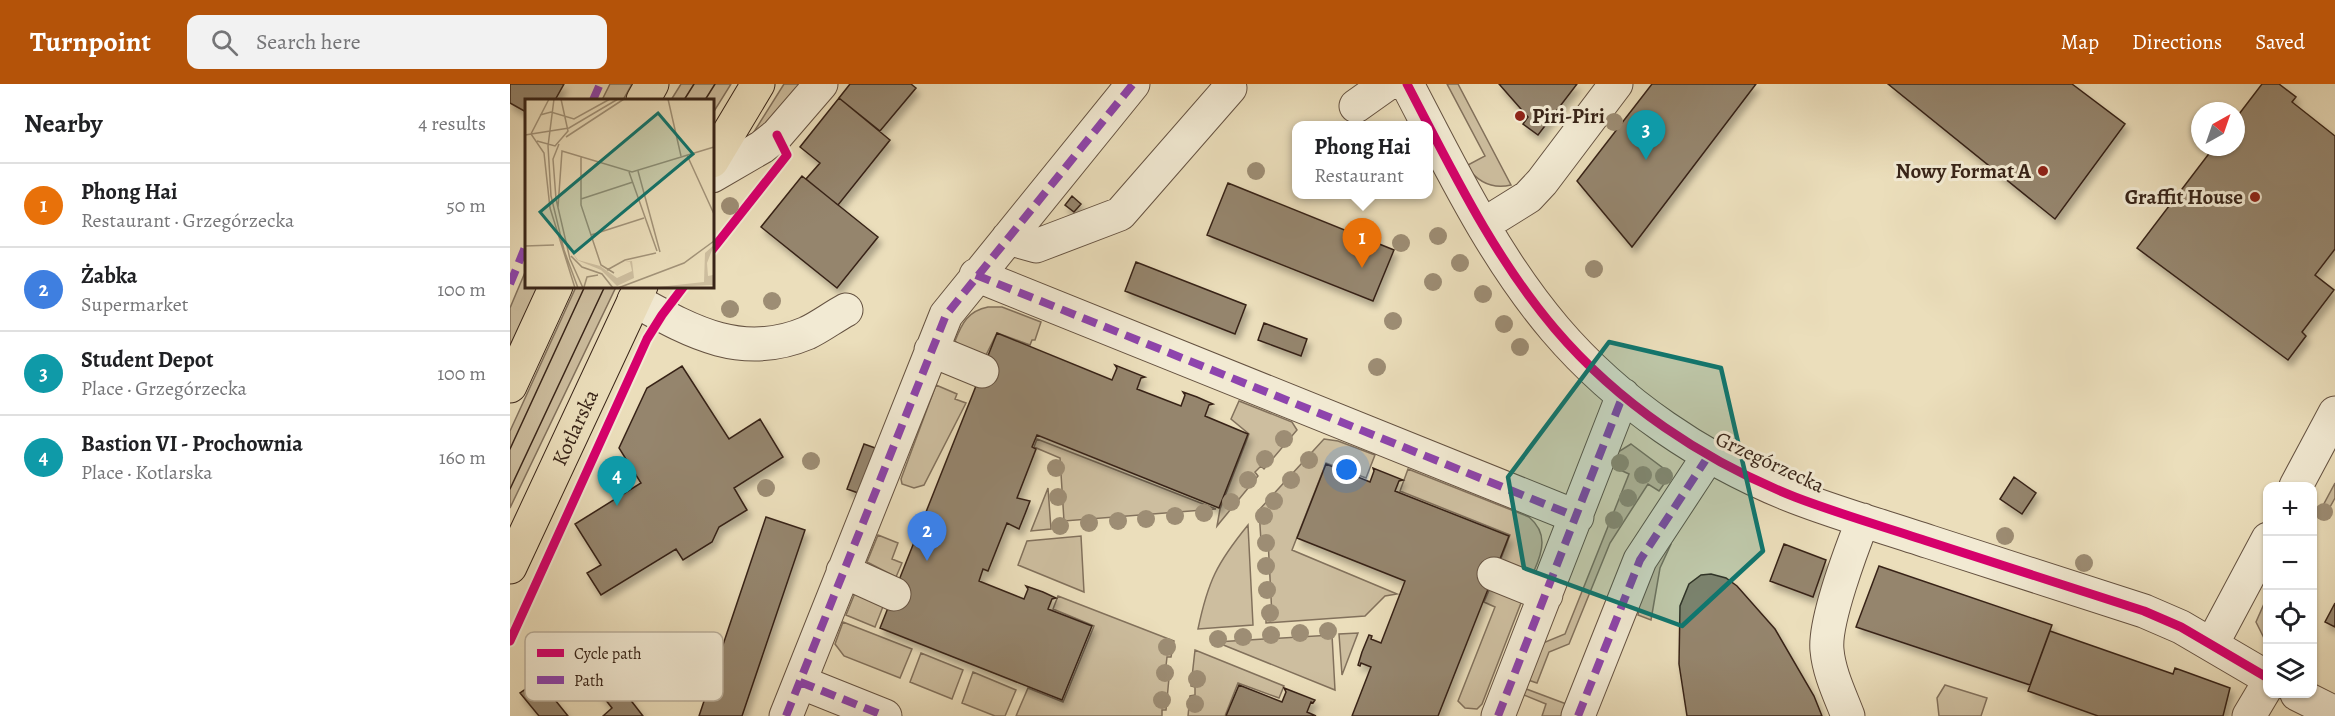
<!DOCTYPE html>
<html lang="en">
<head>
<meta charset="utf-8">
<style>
  body { margin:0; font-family:Alegreya,serif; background:#f2f2f2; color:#202124 }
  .controls { position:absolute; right:18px; bottom:18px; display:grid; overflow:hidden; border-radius:12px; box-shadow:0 2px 4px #0004 }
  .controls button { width:54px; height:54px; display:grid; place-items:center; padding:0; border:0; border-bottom:2px solid #e0e0e0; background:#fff; color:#202124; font:30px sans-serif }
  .compass { position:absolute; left:1681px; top:18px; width:54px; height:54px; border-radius:50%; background:#fff; box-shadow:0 2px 4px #0004; rotate:40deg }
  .you { position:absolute; left:837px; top:386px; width:21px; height:21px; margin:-15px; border:4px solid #fff; border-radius:50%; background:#1a73e8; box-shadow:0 0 0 9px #1a73e833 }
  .badge { display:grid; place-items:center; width:39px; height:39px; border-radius:50%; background:#b45309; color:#fff; font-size:20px; font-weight:700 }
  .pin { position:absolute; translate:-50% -50px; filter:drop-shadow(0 2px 3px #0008) }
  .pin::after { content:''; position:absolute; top:32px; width:21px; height:18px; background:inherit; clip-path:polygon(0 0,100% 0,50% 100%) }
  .popup { position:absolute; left:782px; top:37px; width:141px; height:78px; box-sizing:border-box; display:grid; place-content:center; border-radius:12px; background:#fff; filter:drop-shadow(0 2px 4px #0005); font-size:20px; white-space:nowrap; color:#757577 }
  .popup b { font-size:22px; color:#202124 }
  .popup::after { content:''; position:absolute; left:50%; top:100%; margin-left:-12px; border:12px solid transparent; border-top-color:#fff }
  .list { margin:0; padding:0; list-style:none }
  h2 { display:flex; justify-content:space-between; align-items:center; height:78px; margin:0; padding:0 24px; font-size:26px }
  h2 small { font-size:20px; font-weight:400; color:#757577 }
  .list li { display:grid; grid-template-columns:39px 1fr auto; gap:18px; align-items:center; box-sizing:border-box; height:84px; padding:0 24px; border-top:2px solid #e0e0e0 }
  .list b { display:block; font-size:22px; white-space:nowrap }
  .list p { margin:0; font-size:20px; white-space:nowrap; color:#757577 }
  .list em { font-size:20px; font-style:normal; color:#757577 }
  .icon { flex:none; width:33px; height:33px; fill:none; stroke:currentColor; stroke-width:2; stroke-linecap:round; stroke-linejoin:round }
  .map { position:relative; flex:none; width:1825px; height:632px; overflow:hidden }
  header { display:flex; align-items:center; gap:36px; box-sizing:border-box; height:84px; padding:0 30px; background:#b45309; color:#fff }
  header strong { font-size:28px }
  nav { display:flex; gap:33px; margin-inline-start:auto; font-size:21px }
  .search { width:420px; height:54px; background:#f2f2f2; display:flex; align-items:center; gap:15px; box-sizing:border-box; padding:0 21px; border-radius:12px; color:#757577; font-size:22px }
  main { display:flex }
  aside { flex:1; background:#fff }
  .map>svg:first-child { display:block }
  .green { fill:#cdbe9f; stroke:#82715c; stroke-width:1.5 }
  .building { fill:#95856d; stroke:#382418; stroke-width:1.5; filter:url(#shadow) }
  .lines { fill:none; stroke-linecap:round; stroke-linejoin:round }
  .minor-casing { stroke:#655241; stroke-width:35 }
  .major-casing { stroke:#382418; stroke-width:35 }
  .minor { stroke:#f2ead3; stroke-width:33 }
  .major { stroke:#ebdebb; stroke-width:33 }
  .tram { stroke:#382418; stroke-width:1.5 }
  .quiet { stroke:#8e44ad; stroke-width:8; stroke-dasharray:15 8; stroke-linecap:butt }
  .cycleway-casing { stroke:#f2ead3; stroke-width:13 }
  .cycleway { stroke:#d6006c; stroke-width:9 }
  .tree { fill:#9d8d74 }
  .marked { fill:#0f766e; fill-opacity:0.2; stroke:#0f766e; stroke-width:4.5; stroke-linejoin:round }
  .poi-dot { fill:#8f2418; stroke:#f2ead3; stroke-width:2 }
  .labels { text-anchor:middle; stroke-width:6; stroke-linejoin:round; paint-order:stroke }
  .poi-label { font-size:21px; font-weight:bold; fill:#382418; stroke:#f2ead3; text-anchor:end }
  .street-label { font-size:21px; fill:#382418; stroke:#f2ead3 }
  .inset-road { fill:none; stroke:#a3947a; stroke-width:1.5 }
  .view { fill:#0f766e; fill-opacity:0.15; stroke:#0f766e; stroke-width:3 }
  .inset-edge { fill:none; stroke:#382418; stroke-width:3 }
  .key { fill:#f2ead3; stroke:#baaf9b; stroke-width:1.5 }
  .key-label { font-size:16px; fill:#382418 }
</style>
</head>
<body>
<header>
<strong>Turnpoint</strong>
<div class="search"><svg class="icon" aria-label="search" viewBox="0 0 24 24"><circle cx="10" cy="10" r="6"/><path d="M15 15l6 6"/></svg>Search here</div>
<nav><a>Map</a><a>Directions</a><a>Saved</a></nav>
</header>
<main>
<aside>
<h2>Nearby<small>4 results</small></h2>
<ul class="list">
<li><span class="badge" style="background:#e8710a">1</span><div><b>Phong Hai</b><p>Restaurant · Grzegórzecka</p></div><em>50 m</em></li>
<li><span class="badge" style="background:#3f7fe0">2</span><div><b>Żabka</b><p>Supermarket</p></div><em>100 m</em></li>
<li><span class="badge" style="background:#0f9aa8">3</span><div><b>Student Depot</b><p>Place · Grzegórzecka</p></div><em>100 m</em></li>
<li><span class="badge" style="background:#0f9aa8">4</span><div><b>Bastion VI - Prochownia</b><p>Place · Kotlarska</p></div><em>160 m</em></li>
</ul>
</aside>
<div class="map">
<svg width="1825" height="632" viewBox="0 0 1825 632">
  <defs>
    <filter id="shadow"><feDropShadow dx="3.5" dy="6" stdDeviation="3" flood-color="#0004"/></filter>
  </defs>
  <rect width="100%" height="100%" fill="#ebdebb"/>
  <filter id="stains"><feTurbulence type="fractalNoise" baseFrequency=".00333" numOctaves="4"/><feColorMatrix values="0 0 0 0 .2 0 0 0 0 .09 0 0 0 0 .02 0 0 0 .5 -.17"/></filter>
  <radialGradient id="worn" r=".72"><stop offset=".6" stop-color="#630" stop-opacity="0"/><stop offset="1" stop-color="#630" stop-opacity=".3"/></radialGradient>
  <path class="green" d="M100,0h22l-9,16h-21z
    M171,0h50l-18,29 -1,-13h-41z
    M274,0h20l-35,42 -17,9z
    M937,0h11l53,101c-20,5 -34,-4 -45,-19l19,-10z
    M16,186v16l13,1 -29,64v-43z
    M66,203h40l-106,221v-77z
    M478,223h14l39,15 -6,18h-3l-2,5 -33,-12 -11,22 -27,-10 -4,-4c7,-18 13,-30 33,-34z
    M426,301l21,9 -2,5 11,4 -42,82 -10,3 -12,-4 -1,-5z
    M729,317l53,21 5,8 -33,39 -3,-3 -6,6 3,4 -41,50 3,-17 29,-75 -18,-15z
    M527,355l179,70 -152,12 -4,-63 -26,-11z
    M814,355l14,2 37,14 -9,23 -40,-15 -34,87 105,44 -12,2 -20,20 -99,7v-6l6,-1 -4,-76 -7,1 -2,-31z
    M1121,360l40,30 -12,17 -11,-7 -38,59 -41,101 -20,8 -12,31 -12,-4 13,-34 27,-11 64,-160 -20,-9 9,-13z
    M898,385l121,48c19,16 14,34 5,54l-5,2 -29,-12 10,-26 -110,-44z
    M1825,399v15l-10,18 -6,-3z
    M538,404l3,41 -20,2z
    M738,441l5,100 -55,4c10,-48 19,-66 50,-104z
    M368,451l20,8 -6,16 10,4 -6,14 -29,-15z
    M571,452l3,56 -66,-27 9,-24z
    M1159,459l2,1 -11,24 -9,52 -13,-5 1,-7 -4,-1 2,-11z
    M980,504l30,12 1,3 -39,101 -5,5 -12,-1 -7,-7 37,-94 -11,-5z
    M345,509l29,11 -9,23 -29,-12z
    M548,512l116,45 -3,16h-4l-1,9 4,1 -4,43h-4v6h-146l12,-28 35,14 31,-76 -41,-17z
    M1757,513v30l-4,9 -7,-14z
    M333,538l69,27 -12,29 -56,-22 -9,-12z
    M848,549l-16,42 -3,-41z
    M822,551l3,55 -119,-48z
    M685,566l89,36 -5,12 -41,-15 -13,33h-37l2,-20 5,-1v-8l-4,-1z
    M411,569l42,17 -11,29 -42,-17z
    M463,588l43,18 -11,26h-10l-33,-13z
    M1435,601l42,13 -6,18h-42l-2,-18z
    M1011,603l48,18 -4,11h-23l4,-12 -27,-11z"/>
  <path class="building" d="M0,0h54l-9,16h-29v12l-16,-9z
    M340,0h61l5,4 -36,43 -41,-33z
    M989,0h78l-39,51 -15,-11 5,-7z
    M1142,0h104l-124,163 -55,-66z
    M1378,0h184l53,40 -70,95z
    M1752,0h17l17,13 -4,5 43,34v113l-20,26 19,15 -32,42 4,4 -18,24 -151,-112 77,-101h22v-29z
    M329,14l51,42 -52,65 -32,-26 14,-16 -20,-16z
    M292,92l76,61 -41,51 -76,-61z
    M718,99l166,67 -21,51 -166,-66z
    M562,112l9,8 -7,8 -9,-7z
    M626,178l110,43 -11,29 -110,-43z
    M754,239l43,16 -6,17 -43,-16z
    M487,249l115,47 5,-12 -2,-3 30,12 -4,1 -4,11 44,17 4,-11 -2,-3 14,5 16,7 -4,1 -4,11 43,18 -29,74 -182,-73 -5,12 4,2 -19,49 13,3 -5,13 -6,15 -12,-6 -19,48 -5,-2 -4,12 45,18 4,-10 -2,-3 17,6 13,6 -4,1 -4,10 44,17 -30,74 -182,-72z
    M172,282l47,73 31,-20 23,38 -49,31 13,22 -28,17 -7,15 -29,18 -7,-11 -75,46 -14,-22 14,-8 -26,-41 66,-41 -22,-35 28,-60z
    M354,360l14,5 -17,45 -14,-5z
    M816,380l44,18 4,-11 -1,-3 30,12 -4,1 -4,10 114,45 -71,180h-86l19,-49 -10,-4 -1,3 -2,-1 4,-13 7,-17 3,1 -1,3 10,4 24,-62 -108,-43z
    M1504,393l22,16 -14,21 -22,-15z
    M256,433l39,13 -63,186h-43z
    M1274,460l42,16 -13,37 -43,-16z
    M1369,482l173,59 -22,60 -174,-58z
    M1201,490l15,4 11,8 38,43 39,67 8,20h-135l-8,-52 1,-58 9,-22 12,-9z
    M1825,519v24l-10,-5z
    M1540,547l123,43 2,-6 55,20 -7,28h-125l-70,-25z
    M86,568l35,44 -2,2 14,18h-40l9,-8 -34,-43z
    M29,596l29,36h-29l-19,-23z
    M729,601l43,17 4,-10 -2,-4 31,12 -2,3 -2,-1 -4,10 9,4h-90z"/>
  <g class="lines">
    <g class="minor-casing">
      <path id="minor" d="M897,0c44,84 86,172 148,245 63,74 149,132 240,168 44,17 90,30 135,45 72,23 143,46 214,69l37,16 87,51
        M846,22l31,-22
        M202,92l50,-29 15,-12 44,-51
        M973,141l45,-28 14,-15 74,-98
        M498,154l28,8 84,-32 110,-126
        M466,191l601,242
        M124,216c56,31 107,61 173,33 13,-6 26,-16 39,-23
        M421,266l51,21
        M1786,402l39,-73
        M333,487l51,23
        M984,490l52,21
        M1702,560l56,-105
        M290,598l85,34
        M1787,610l38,19
        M276,632l160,-401 187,-231
        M988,632l125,-321
        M1068,632l62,-156 69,-105
        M1338,632c-8,-21 -19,-43 -21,-66 -3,-28 25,-102 36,-130
        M1739,632l19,-32"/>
    </g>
    <g class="major-casing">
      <g id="major">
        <path d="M133,16l9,-16"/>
        <path d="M202,77l46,-77"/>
        <path d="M0,302l46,-100"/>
        <path id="s1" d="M0,483l131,-281"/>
      </g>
    </g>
    <use href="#minor" class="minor"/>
    <use href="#major" class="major"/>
    <path class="tram" d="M174,16l10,-16
      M195,16l10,-16
      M0,365l75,-163
      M0,405l95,-203"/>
    <path class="quiet" d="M83,16l7,-16
      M466,191l601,242
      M0,200l16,-39
      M290,598l85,34
      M276,632l160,-401 187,-231
      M988,632l125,-321
      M1068,632l62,-156 69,-105"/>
    <g class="cycleway-casing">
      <path id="cycleway" d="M897,0c44,84 86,172 148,245 63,74 149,132 240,168 44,17 90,30 135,45 72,23 143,46 214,69l37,16 87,51
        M202,166l75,-95 -10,-20
        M0,557l137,-302 15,-24 22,-29"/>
    </g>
    <use href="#cycleway" class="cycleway"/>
  </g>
  <g class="tree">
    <circle cx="1104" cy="38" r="9"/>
    <circle cx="746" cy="87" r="9"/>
    <circle cx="220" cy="122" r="9"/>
    <circle cx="928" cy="152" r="9"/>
    <circle cx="891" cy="159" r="9"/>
    <circle cx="950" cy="179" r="9"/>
    <circle cx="1084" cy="185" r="9"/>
    <circle cx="923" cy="198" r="9"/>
    <circle cx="973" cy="210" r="9"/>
    <circle cx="262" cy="217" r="9"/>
    <circle cx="220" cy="225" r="9"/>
    <circle cx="883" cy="237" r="9"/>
    <circle cx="994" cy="240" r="9"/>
    <circle cx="1010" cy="263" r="9"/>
    <circle cx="867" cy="283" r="9"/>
    <circle cx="774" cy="355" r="9"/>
    <circle cx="755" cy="375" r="9"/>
    <circle cx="799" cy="376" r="9"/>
    <circle cx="301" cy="377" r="9"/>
    <circle cx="1110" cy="379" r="9"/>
    <circle cx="546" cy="384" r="9"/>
    <circle cx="1133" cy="391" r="9"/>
    <circle cx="1154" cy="392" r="9"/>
    <circle cx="738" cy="396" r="9"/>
    <circle cx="781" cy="396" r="9"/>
    <circle cx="256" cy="404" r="9"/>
    <circle cx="548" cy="413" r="9"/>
    <circle cx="1118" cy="414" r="9"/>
    <circle cx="764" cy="417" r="9"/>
    <circle cx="721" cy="418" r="9"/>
    <circle cx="1814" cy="428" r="9"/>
    <circle cx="694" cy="429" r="9"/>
    <circle cx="665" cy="432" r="9"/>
    <circle cx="754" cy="432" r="9"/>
    <circle cx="636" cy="435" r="9"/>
    <circle cx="1104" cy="436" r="9"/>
    <circle cx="608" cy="437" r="9"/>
    <circle cx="579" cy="439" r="9"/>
    <circle cx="550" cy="442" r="9"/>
    <circle cx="1495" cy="452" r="9"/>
    <circle cx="756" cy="459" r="9"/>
    <circle cx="1574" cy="479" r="9"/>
    <circle cx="756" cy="482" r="9"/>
    <circle cx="757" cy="506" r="9"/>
    <circle cx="760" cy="529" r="9"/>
    <circle cx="818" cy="547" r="9"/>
    <circle cx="790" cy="549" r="9"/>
    <circle cx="761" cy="551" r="9"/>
    <circle cx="733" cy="553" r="9"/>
    <circle cx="708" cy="555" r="9"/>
    <circle cx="657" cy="563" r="9"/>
    <circle cx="655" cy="589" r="9"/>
    <circle cx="687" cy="595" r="9"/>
    <circle cx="652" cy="616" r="9"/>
    <circle cx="685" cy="620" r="9"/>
  </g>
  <path class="marked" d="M1099,258l112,26 42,183 -81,75 -158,-58 -16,-91z"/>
  <g class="poi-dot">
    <circle cx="1010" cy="32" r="6"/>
    <circle cx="1533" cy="87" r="6"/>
    <circle cx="1745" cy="113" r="6"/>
  </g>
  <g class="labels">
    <g class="poi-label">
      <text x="1022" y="39" text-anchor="start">Piri-Piri</text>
      <text x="1521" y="94">Nowy Format A</text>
      <text x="1733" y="120">Graffit House</text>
    </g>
    <g class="street-label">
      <text dy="7" stroke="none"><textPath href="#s1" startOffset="154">Kotlarska</textPath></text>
      <text transform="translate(1260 378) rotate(25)" y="7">Grzegórzecka</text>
    </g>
  </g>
  <g transform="translate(15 15)">
    <rect width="189" height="189" fill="#ebdebb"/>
    <path d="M189,146l-7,18 1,13 5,-1 1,-13v23l-65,3 55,-6 1,-29zM47,153l6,8 22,6 17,12 15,-7 -2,-9h-5l7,-1 2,17 -17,8 -16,-16 -24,-10z" fill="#cdbe9f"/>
    <path class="inset-road" d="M24,0l-18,35 13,19 6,55 25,80M29,0l-6,47 3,50 13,54 14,38M143,0l13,57M15,16l11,-3 23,7 36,-20M0,36l44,-7 49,-29M41,38l58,-38M12,42l18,5 13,-15 -7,-32M34,45l-6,15 3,40 14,60 13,29M162,56l27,59M56,57v49l20,60 13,8M113,72l22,81M104,73l28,79M56,100l52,-17M33,108l4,-56 70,21 82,-25M66,136l53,-17M0,147l29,-1M46,157l11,11 20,7 11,14M82,171l18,-10 31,-7M59,188l3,-10 11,-2M93,189l66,-25 30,-22"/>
    <path class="view" d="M133,14l35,41 -119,99 -34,-41z"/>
    <rect width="189" height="189" class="inset-edge"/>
  </g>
  <rect x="15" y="548" width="198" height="69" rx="9" class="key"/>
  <rect x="27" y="565" width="27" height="8" fill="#d6006c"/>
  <rect x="27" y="592" width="27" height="8" fill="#8e44ad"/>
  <g class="key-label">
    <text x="64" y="575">Cycle path</text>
    <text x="64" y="602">Path</text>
  </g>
  <rect width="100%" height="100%" filter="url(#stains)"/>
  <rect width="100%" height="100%" fill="url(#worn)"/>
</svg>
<div class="controls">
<button>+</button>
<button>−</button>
<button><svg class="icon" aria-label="locate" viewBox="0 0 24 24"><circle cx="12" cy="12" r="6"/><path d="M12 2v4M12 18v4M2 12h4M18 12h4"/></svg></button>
<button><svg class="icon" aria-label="layers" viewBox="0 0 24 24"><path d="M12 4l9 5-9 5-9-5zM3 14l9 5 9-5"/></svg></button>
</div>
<svg class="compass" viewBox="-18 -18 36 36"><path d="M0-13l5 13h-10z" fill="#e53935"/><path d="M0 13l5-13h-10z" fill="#757577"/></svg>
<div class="you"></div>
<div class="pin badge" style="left:852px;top:184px;background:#e8710a">1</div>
<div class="popup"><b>Phong Hai</b>Restaurant</div>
<div class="pin badge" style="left:417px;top:477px;background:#3f7fe0">2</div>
<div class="pin badge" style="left:1136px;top:76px;background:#0f9aa8">3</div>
<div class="pin badge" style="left:107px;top:422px;background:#0f9aa8">4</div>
</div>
</main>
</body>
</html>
